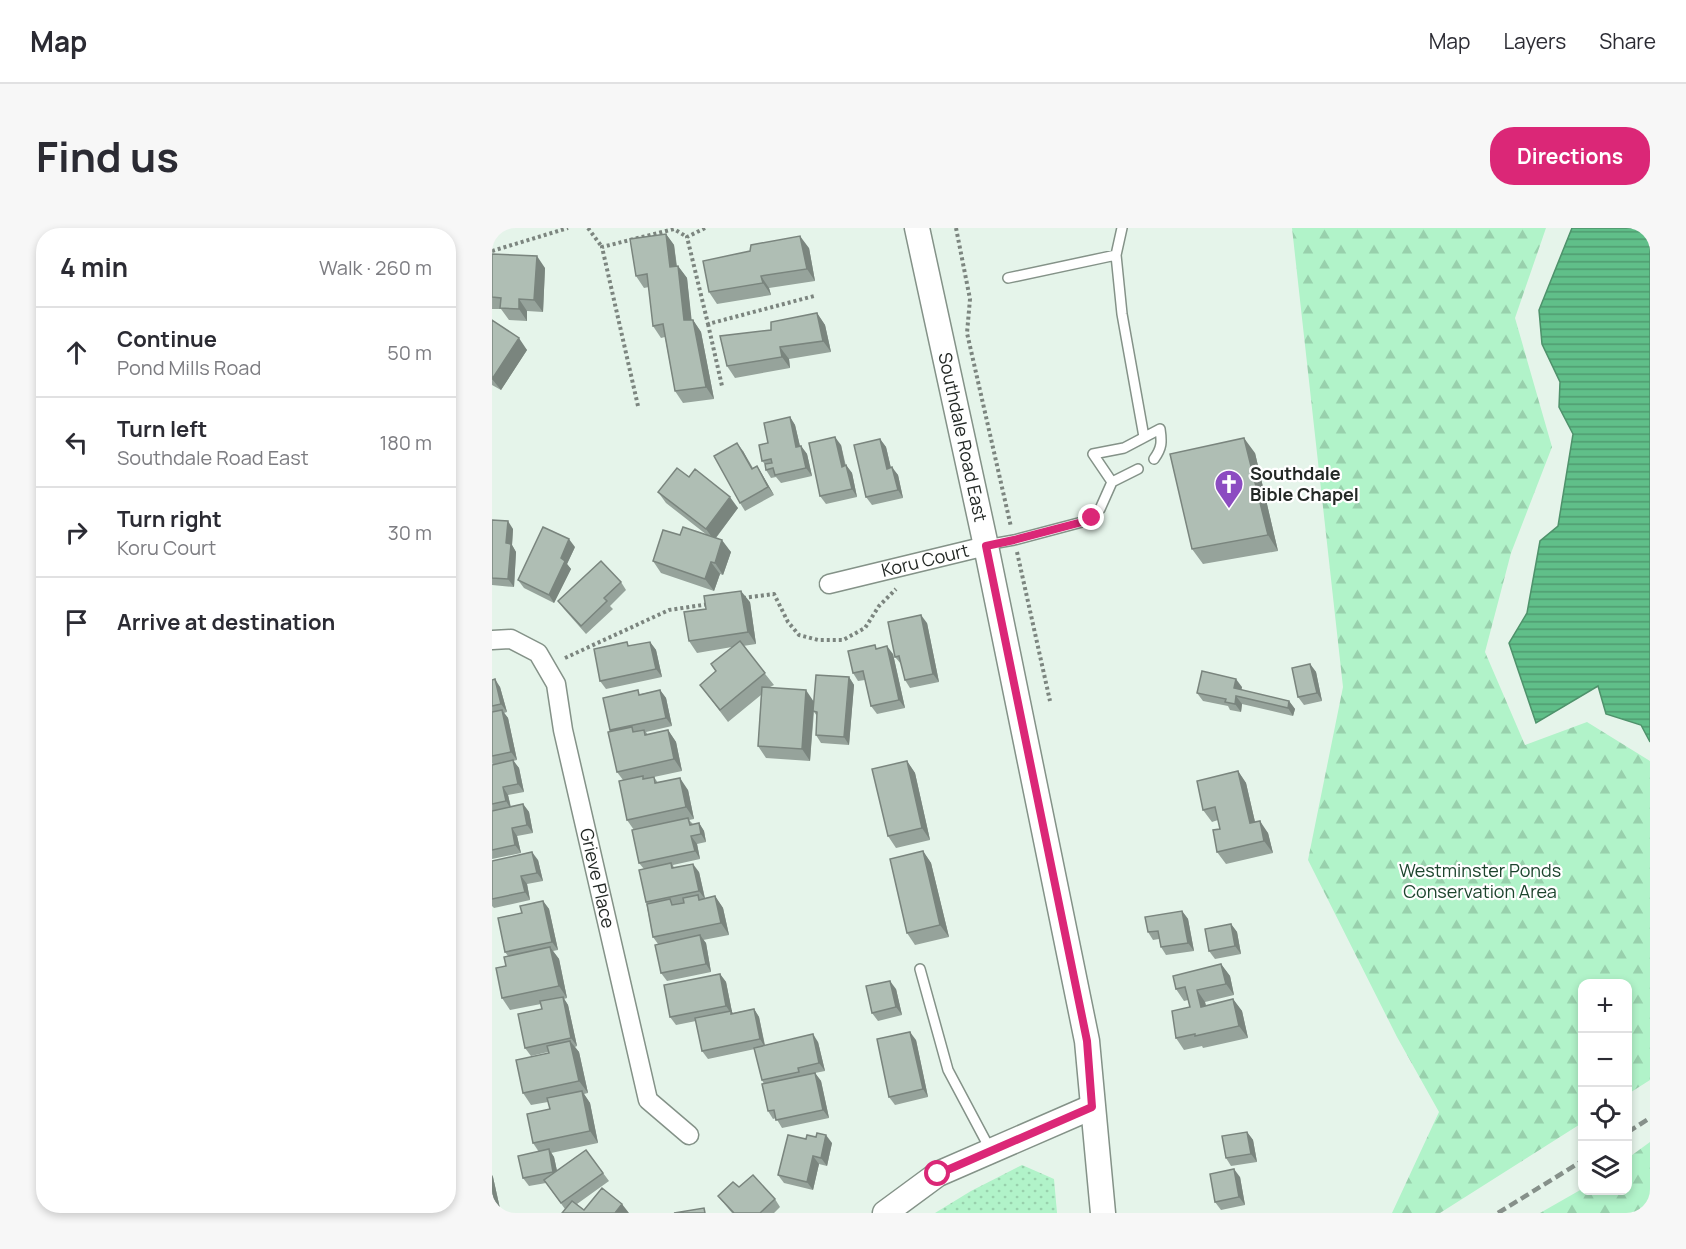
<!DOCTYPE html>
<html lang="en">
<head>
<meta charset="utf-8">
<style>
  body { margin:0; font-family:Manrope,sans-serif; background:#f7f7f7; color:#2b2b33 }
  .controls { position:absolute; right:18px; bottom:18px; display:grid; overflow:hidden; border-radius:12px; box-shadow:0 3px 9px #0003 }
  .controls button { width:54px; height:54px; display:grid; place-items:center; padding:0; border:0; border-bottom:2px solid #e1e1e2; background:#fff; color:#2b2b33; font:30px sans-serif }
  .stop { position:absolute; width:18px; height:18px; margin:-14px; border:4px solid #db2777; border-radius:50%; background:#fff }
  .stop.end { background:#db2777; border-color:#fff; box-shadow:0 2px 6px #0008 }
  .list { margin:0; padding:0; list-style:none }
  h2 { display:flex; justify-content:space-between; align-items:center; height:78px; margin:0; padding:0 24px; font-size:26px }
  h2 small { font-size:20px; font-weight:400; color:#7c7c81 }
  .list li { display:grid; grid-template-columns:39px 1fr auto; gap:18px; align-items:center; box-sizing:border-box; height:90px; padding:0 24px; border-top:2px solid #e1e1e2 }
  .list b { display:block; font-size:22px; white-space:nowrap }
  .list p { margin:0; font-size:20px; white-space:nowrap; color:#7c7c81 }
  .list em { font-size:20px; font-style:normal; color:#7c7c81 }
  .icon { flex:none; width:33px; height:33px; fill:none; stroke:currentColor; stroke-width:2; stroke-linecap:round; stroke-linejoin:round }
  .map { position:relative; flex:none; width:1158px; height:985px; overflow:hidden; border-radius:24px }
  header { display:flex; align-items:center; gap:36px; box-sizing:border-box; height:84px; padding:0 30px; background:#fff; border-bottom:2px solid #e1e1e2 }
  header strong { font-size:28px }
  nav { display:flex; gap:33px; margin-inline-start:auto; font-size:21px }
  .intro { display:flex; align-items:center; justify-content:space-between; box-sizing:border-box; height:144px; padding:0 36px }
  h1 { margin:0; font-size:42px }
  .button { padding:15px 27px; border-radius:24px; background:#db2777; color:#fff; font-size:21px; font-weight:700 }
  main { display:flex; gap:36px; padding:0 36px }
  aside { flex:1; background:#fff; border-radius:24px; box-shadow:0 3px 9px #0003 }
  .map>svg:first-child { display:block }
  .grass { fill:url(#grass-dots) }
  .forest { fill:url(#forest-firs) }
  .water { fill:url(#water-rules); stroke:#4e926b; stroke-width:1.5 }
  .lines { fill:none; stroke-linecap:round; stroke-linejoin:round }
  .service-casing { stroke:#849288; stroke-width:12 }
  .minor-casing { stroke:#849288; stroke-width:21 }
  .secondary-casing { stroke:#849288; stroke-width:27 }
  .path { stroke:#7c857f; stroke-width:4; stroke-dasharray:3 3; stroke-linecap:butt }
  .service { stroke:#fff; stroke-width:9 }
  .minor { stroke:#fff; stroke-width:18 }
  .secondary { stroke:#fff; stroke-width:24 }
  .rail { stroke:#86908a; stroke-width:4.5; stroke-dasharray:9 4.5; stroke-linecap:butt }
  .wall { fill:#96a39b }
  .shaded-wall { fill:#7a857e }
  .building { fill:#afbeb4; stroke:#7a857e; stroke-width:1.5 }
  .route { stroke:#db2777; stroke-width:8 }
  .labels { text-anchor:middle; stroke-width:4.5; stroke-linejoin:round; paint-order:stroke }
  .street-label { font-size:18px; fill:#232825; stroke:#fff }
  .poi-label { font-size:18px; font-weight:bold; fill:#232825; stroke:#fff; text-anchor:start }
  .park-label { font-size:18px; fill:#1d452e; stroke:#fff }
</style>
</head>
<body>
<header>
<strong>Map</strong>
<nav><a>Map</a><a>Layers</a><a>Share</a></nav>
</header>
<div class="intro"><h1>Find us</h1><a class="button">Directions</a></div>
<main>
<aside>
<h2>4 min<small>Walk · 260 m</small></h2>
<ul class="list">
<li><svg class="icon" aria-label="ahead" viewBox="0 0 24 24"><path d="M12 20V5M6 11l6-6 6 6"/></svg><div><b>Continue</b><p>Pond Mills Road</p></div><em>50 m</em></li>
<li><svg class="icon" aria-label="left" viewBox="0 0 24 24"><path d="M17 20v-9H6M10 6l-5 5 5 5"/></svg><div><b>Turn left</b><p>Southdale Road East</p></div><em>180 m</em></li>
<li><svg class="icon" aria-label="right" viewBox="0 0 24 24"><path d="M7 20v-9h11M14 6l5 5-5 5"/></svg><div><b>Turn right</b><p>Koru Court</p></div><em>30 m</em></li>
<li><svg class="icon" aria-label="arrive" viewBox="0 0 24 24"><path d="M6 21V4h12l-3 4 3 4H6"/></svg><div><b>Arrive at destination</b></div></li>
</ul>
</aside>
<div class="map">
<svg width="1158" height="985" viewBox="0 0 1158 985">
  <defs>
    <pattern id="grass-dots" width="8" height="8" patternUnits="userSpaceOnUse" patternTransform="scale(1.5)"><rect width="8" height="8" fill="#b1f3c9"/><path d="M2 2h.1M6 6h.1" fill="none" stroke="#98d0ac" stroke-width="1.8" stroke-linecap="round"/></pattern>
    <pattern id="forest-firs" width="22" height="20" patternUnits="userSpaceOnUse" patternTransform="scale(1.5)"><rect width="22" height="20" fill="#b1f3c9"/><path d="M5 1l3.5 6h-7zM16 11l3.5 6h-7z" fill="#98d0ac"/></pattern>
    <pattern id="water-rules" width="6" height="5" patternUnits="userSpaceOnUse" patternTransform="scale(1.5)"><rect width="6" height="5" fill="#60bf89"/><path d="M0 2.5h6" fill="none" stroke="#4f9b70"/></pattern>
  </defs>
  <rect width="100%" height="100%" fill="#e5f4ea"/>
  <path class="grass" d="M530,937l32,14 3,34h-122l36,-22z"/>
  <path class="forest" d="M800,0h254l-31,90 37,129 -41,106 -26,99 40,93 62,-23 63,39v319l-22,14v-110h-46v139l-142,90h-48l47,-101 -42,-75 -89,-177 35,-173z
    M1158,914v71h-110l42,-24v1h46v-32z"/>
  <path class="water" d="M1080,0h78v514l-9,-17 -35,-11 -8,-28 -62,37 -27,-80 18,-30 13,-72 18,-15 15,-92 -14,-27 1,-25 -18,-38 -3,-34z"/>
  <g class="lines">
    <g class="service-casing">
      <path id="service" d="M624,27l6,-27
        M516,50l108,-23 6,59 22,123
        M620,254l-19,-28 31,-6 36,-19c2,13 2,19 -6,30
        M494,317l28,-5 72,-19 14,-12 12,-27 26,-13
        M428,741l28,101 42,79"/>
    </g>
    <g class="minor-casing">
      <g id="minor">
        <path id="s1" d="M337,356l157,-38"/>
        <path id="s2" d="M0,412l19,-1 27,14 18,31 7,46 85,370 41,35"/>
      </g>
    </g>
    <g class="secondary-casing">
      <g id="secondary">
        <path id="s3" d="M425,0l69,318 101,495 16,172"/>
        <path d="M393,985l53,-39 154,-67"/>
      </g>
    </g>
    <path class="path" d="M96,0l14,19
      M213,0l-18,9 21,87 106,-28
      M464,0l14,71 -3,34 44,194
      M0,23l76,-23
      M216,96l14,62
      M146,178l-36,-159 72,-18 13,8
      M525,324l33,149
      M251,370l31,-4 14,28 11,13 19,5h25l22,-12 14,-22 17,-17
      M73,430l104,-48 40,-6"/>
    <use href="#service" class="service"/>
    <use href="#minor" class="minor"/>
    <use href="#secondary" class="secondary"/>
    <path class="rail" d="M1136,904l22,-14
      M1006,985l84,-52"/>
  </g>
  <path class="wall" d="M0,0h16l-16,7z
    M174,6l8,11 3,21h1l9,12 4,42h2l8,12 13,67 -31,4 -8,-12 -10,-54 -4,1 -8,-12 -4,-39 -5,1 -8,-12z
    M317,20l6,33 -46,7 2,7 -54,9 -8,-12z
    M0,26l53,14 -2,44 -16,-1v10l-18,-1 -8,-11h-9z
    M325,85l8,12 6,27 -42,7 1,9 -55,10 -8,-12 44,-36z
    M0,92l35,30 -26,40 -9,-5z
    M298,189l5,8 5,21h1l6,8 5,22 -31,7 -5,-6 -5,1 -5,-8 -1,-6 -3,-3 6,-18z
    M388,211l6,8 5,21 7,7 5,23 -31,7 -6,-8z
    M349,217l5,21v-1l6,8 5,24 -31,7 -6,-8z
    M251,223l10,17 4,-2 17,29 -29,16 -5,-8z
    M763,225l23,98 -75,13 -11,-15z
    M197,249l49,31 -22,30 15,14 -8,23 -3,-1 -6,17 -53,-18 -8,-12 54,-26 -41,-32 -8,-11z
    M0,292l21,9 -1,16 4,7 -2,35 -22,-2z
    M83,319l-8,17 4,5 -17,34 -30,-15 -6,-8z
    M129,354l5,8 -16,16 3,3 -27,25 -22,-25 -6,-8z
    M258,374l6,42 -13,2 31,39 -4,2 44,15 35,-25 5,8 -5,60 -28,-2 -5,-8 1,-19 -3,-4 -4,49 -44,-3 -8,-12 3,-51 -33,27 -28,-37 16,-13 16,-25 -35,6 -8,-12z
    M435,395l12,59 -29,6 -5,-8 -4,-16 -6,-7z
    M158,414l6,8 6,27 -56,12 -6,-8z
    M385,421l16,5 12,54 -28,6 -6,-8 -6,-26 -7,1 -5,-8z
    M818,436l6,8 6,29 -18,4 -6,-8z
    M0,452l8,7 7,25 -3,1 4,5 9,42 -4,1 6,7 5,24 -16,3 3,12 12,-3 6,8 4,21 -16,3 4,17 -29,6v-94h1l-1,-2z
    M750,459l-1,3 48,11 6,8 -2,7 -51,-12 -1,8 -11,-2 -2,-4 -25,-5 -6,-8z
    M168,462l6,8 6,28 -26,6 2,3 20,-5 8,12 6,29 -28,6 4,6 30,7 6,29 -5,1 4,4 6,-1 5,8 2,11 -9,2 3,15 -27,6 1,3 25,4 6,26 10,-2 8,12 6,27 -26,5 3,3 5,29 -44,9 -6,-8 -3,-29 -5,-7 -7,-35 -2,-33 -5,-6 -5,-33 -7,-10 -4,-40 -6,-8 -7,-42 31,-36z
    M415,533l8,12 15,67 -34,8 -8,-12z
    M746,543l8,12 9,39 13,11 5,20 -47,11 -9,-12 3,-23 -2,-9 -6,2 -9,-12z
    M431,623l8,12 18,74 -34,8 -8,-12z
    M46,632l5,21 -16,3 3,16 -36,8 -2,-2v-45z
    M51,673l6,8 9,41 -5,1 6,8 8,39 -3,1 4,6 9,41 -2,1 4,5 9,41 -4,1 6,9 8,40 -47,10 3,4 3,14 29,-21 23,31 -32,23 7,6 45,3 -64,-4 -19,-26 -17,3 -6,-8 16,-26 -6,-9 17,-34 -2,-7 -17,3 -8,-12 26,-40 -1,-1 -17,4 -6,-8 17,-39 -1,-5 -31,6 -8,-12 6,-42 -3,-4 17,-39z
    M690,683l6,8 6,32 -28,4 -5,-8 -2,-8 -6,1 -5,-8z
    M739,696l6,8 4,22 -26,5 -6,-8z
    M729,736l9,12 4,19 -29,7 1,4 27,-7 9,12 6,27 -45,10 -1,-2 -18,4 -8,-12 14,-31 -2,-7 -4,1 -8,-12z
    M228,746l6,8 6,30 1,1 21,-4 5,8 6,28 53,-3 7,29 -20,4 10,-2 6,8 8,37 -47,10 -6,-10 -3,1 -5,-8 -4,-27 -2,-4 -7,-31 -47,10 -6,-8 -6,-30 -20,4 -6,-8z
    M404,761l6,26 -24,6 -6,-8z
    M424,812l12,57 -33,8 -6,-8z
    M755,904l6,8 4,22 -26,4 -5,-8z
    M314,911l26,4 -5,23 -8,-2 -6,26 -29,-7 -6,-8z
    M0,947l1,2 8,36h-9z
    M748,949l5,28 -24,5 -6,-8z
    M247,959l36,12 5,8 -6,6h-42l-14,-17z"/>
  <path class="shaded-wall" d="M174,6l8,11 4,34 -8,-12z
    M308,8l9,12 6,33 -8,-12z
    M45,28l8,12 -2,44 -9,-12z
    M186,38l9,12 6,54 -9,-12z
    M269,48l8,12 2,7 -8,-12z
    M27,71l8,12v10l-8,-12z
    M325,85l8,12 6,27 -8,-11z
    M201,92l8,12 13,67 -8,-12z
    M27,110l8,12 -26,40 -9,-11z
    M288,119l9,12 1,9 -8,-11z
    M298,189l5,8 7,30 -6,-8z
    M343,209l6,8 6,30 -5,-8z
    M752,210l11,15 23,98 -10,-16z
    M388,211l6,8 7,30 -6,-8z
    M245,215l6,8 14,26 -5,-8z
    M309,218l6,8 5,22 -6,-8z
    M354,237l6,8 5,24 -5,-8z
    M265,238l5,8 12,21 -6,-8z
    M400,239l6,8 5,23 -5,-8z
    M238,269l8,11 -24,32 -8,-11z
    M16,293l5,8 -1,16 4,7 -2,35 -6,-8 -2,-36z
    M77,311l6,8 -8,17 4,5 -17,34 -5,-8 12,-37z
    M230,312l9,12 -8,23 -8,-12z
    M219,334l9,12 -6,17 -9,-12z
    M249,363l9,11 6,42 -8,-12z
    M429,387l6,8 12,59 -6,-8z
    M158,414l6,8 6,27 -6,-8z
    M395,418l6,8 12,54 -6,-8z
    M818,436l6,8 6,29 -5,-8z
    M357,449l5,8 -5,60 -5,-8z
    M3,451l5,8 7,25 -6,-8z
    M744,451l6,8 -2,9 -6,-8z
    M168,462l6,8 6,28 -6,-8z
    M314,462l8,12 -4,59 -8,-12z
    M744,468l6,8 -1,8 -6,-8z
    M797,473l6,8 -2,7 -5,-8z
    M10,482l6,8 9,42 -6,-8z
    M176,502l8,12 6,29 -8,-12z
    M21,532l6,8 5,24 -6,-8z
    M415,533l8,12 15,67 -8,-12z
    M746,543l8,12 12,52 -8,-12z
    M188,550l8,12 6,29 -8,-12z
    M11,559l5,8 3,14 -5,-8z
    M31,576l6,8 4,21 -6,-8z
    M768,593l8,12 5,20 -9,-12z
    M207,595l5,8 2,11 -5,-8z
    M20,600l5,8 4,17 -6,-8z
    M199,608l6,8 3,15 -5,-8z
    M431,623l8,12 18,74 -9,-12z
    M40,624l6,8 5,21 -6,-8z
    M201,636l6,8 6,27 -6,-8z
    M29,648l6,8 3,16 -5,-8z
    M223,668l8,12 6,27 -8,-12z
    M51,673l6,8 9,41 -6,-8z
    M690,683l6,8 6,32 -6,-8z
    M739,696l6,8 4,22 -6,-8z
    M208,707l6,8 5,29 -5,-8z
    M58,719l9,12 8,39 -8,-12z
    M729,736l9,12 4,19 -8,-11z
    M228,746l6,8 6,30 4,7 1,3 -11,-16z
    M398,753l6,8 6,26 -6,-8z
    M705,762l8,12 4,17 -8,-12z
    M71,769l5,8 9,41 -6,-8z
    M741,771l9,12 6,27 -9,-12z
    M262,781l5,8 6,30 -5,-8z
    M418,804l6,8 12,57 -5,-8z
    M321,806l5,8 7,29 -6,-8z
    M78,813l9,11 9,41 -9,-12z
    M323,845l6,8 8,37 -6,-8z
    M90,863l8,12 8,40 -8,-12z
    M755,904l6,8 4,22 -6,-8z
    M334,907l6,8 -5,23 -6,-8z
    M57,921l5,8 5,23 -6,-8z
    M321,928l6,8 -6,26 -6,-8z
    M742,941l6,8 5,28 -6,-8z
    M0,947l1,2 8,36 -6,-8 -3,-15z
    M130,976l7,9h-14z"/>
  <path class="building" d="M174,6l4,33 8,-1 6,54h9l13,67 -31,4 -12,-67 -10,2 -6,-52 -11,2 -6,-37z
    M308,8l7,33 -46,7 2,7 -54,9 -6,-31 47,-10 1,-6z
    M0,26l45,2 -3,44 -15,-1v10l-19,-1 1,-10 -9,-1z
    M325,85l6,28 -43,6 2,10 -55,9 -7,-30 51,-6v-8z
    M0,92l27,18 -27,41z
    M298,189l6,30 5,-1 5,22 -31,7 -2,-7 -7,2 -1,-6 7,-1 -1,-4 -9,2 -3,-16 9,-2 -4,-20z
    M343,209l7,30 4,-2 6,24 -32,7 -11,-53z
    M752,210l24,97 -76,14 -22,-95z
    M388,211l7,30 5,-2 6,23 -32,7 -12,-52z
    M245,215l15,26 5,-3 11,21 -28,16 -26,-47z
    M185,240l12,9 6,-8 35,28 -24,32 -48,-37z
    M0,292l16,1 -2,22 5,1 -3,35 -16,-1z
    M51,299l26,12 -8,19 4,3 -16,34 -31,-15z
    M191,299l39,13 -7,23 -4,-1 -6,17 -52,-18 10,-31 17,5z
    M109,333l20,21 -17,16 3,3 -26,25 -23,-25z
    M249,363l7,41 -59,9 -5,-29 22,-3 -2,-13z
    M429,387l12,59 -28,6 -6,-24 -4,1 -7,-35z
    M248,413l25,32 -45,37 -20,-25 16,-14 -5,-7z
    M135,414l1,4 22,-4 6,27 -56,12 -6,-32z
    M383,417l1,4 11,-3 12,54 -28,6 -8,-35 -10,2 -5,-22z
    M818,436l7,29 -19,4 -6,-29z
    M710,443l34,8 -2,9 55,13 -1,7 -52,-12 -1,8 -10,-2 1,-3 -29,-6z
    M324,447l33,2 -5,60 -28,-2 1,-23 -4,-1z
    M3,451l6,25 -9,2v-26z
    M270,459l44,3 -4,59 -44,-3z
    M146,462l1,5 21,-5 6,28 -56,12 -7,-32z
    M10,482l9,42 -19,4v-44z
    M140,499l1,5 11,-2 1,5 23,-5 6,29 -57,13 -9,-40z
    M21,532l5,24 -15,3 3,14 -14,3v-39z
    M415,533l15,67 -34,8 -16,-67z
    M746,543l12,52 10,-2 4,20 -47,11 -4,-22 7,-1 -5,-22 -12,3 -6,-29z
    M151,548v3l11,-2 1,6 25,-5 6,29 -59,13 -8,-39z
    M31,576l4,21 -15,3 3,17 -23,5v-39z
    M196,590l2,7 9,-2 2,11 -10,2 4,15 -56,12 -7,-33z
    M431,623l17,74 -33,8 -17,-74z
    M40,624l5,21 -16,3 4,16 -33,7v-38z
    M179,635l1,5 21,-4 6,27 -53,11 -7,-32z
    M206,667l1,5 16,-4 6,27 -68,14 -6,-33 23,-5 2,6 12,-2 -1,-5z
    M51,673l9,41 -47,10 -7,-34 24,-5 -2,-7z
    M690,683l6,32 -27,4 -3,-16 -10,1 -3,-15z
    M739,696l4,22 -26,5 -4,-22z
    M208,707l6,29 -45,9 -6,-28z
    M58,719l9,39 -57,12 -6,-30 10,-2 -2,-9z
    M729,736l5,20 -29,6 4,17 32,-8 6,27 -44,10v-2l-19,4 -4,-27 18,-4 -5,-20 -9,2 -3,-13z
    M228,746l6,32 -56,11 -6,-32z
    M398,753l6,26 -24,6 -6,-27z
    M71,769l8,41 -46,10 -7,-34 24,-5 -2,-8z
    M262,781l6,30 -58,12 -7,-33 36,-7v3z
    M418,804l13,57 -34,8 -12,-58z
    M321,806l6,29 -21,5 1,4 -37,8 -8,-32z
    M78,813l9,40 -56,12 -7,-33 33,-7 -2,-7z
    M323,845l8,37 -47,10 -2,-10 -6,1 -6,-27z
    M90,863l8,40 -57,12 -6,-29 23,-5 -3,-11z
    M755,904l4,22 -25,4 -4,-22z
    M325,905l9,2 -5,23 -8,-2 -6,26 -29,-7 10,-40 18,4 1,-4 9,2z
    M57,921l4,23 -30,6 -5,-22z
    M94,922l17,23 -42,30 -17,-23z
    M742,941l5,28 -24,5 -5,-28z
    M261,947l22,24 -15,14h-26l-16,-17 15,-14 6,5z
    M110,960l20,16 -7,9h-53l10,-12 12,9z
    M0,962l3,15 -3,1z
    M212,980l1,5h-31z"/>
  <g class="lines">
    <path class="route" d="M446,946l154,-67 -5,-66 -101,-495 28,-6 72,-19 6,-3"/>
  </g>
  <defs>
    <g id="church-pin" transform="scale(1.5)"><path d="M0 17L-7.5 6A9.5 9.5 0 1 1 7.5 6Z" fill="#8c4cc1" stroke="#fff"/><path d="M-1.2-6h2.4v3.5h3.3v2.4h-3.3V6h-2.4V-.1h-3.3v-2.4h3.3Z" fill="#fff"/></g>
  </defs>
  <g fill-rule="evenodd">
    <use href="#church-pin" x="737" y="256"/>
  </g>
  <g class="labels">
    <g class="street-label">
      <text dy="6" stroke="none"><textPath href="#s3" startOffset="214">Southdale Road East</textPath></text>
      <text dy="6" stroke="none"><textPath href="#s1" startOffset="99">Koru Court</textPath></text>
      <text dy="6" stroke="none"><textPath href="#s2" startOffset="284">Grieve Place</textPath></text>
    </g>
    <g class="poi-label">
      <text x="758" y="252">Southdale<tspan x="758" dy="21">Bible Chapel</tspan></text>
    </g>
    <g class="park-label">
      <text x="988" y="649">Westminster Ponds<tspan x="988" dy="21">Conservation Area</tspan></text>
    </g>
  </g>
</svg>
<div class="controls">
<button>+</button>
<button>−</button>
<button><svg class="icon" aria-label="locate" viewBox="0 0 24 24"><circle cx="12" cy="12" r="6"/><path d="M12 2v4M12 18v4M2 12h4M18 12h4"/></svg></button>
<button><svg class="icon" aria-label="layers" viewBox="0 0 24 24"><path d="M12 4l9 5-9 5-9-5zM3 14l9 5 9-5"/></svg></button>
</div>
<div class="stop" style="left:446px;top:946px"></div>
<div class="stop end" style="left:600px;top:290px"></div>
</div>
</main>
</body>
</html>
